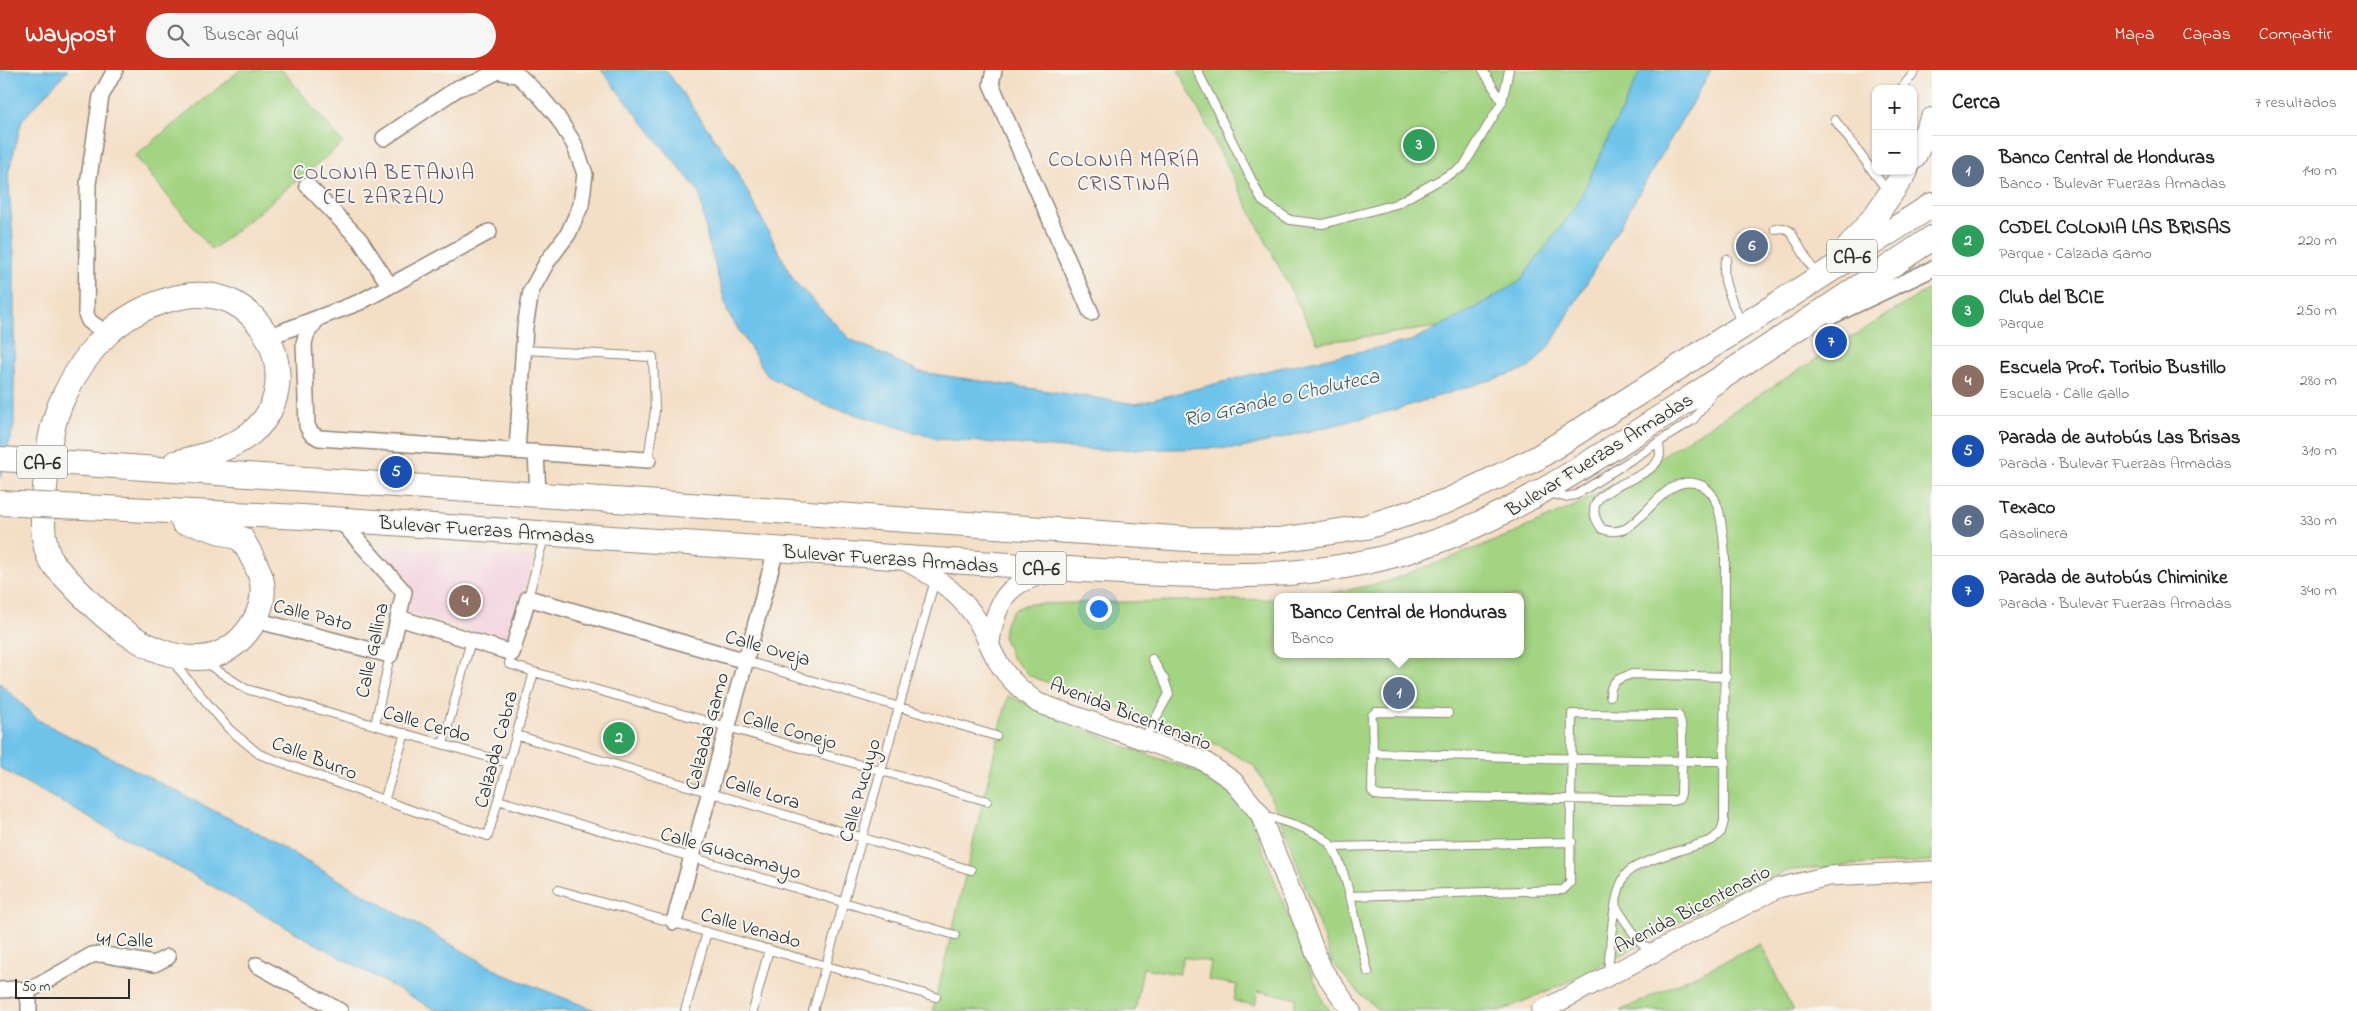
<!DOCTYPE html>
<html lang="es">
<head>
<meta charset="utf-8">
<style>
  body { margin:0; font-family:"Indie Flower",sans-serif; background:#f6f6f6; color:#202124 }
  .controls { position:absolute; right:15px; top:15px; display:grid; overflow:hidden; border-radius:10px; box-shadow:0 1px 4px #0004 }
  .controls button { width:45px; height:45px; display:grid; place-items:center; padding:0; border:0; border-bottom:1px solid #e0e0e0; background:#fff; color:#202124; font:25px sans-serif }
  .scale { position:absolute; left:15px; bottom:12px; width:115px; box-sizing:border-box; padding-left:5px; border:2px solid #2b2b2b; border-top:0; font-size:14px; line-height:18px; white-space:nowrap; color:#2b2b2b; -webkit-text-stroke:4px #f6f6f2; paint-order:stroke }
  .you { position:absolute; left:1098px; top:538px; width:18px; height:18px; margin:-12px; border:4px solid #fff; border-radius:50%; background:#1a73e8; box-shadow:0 0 0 8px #1a73e833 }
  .badge { display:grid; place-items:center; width:32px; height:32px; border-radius:50%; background:#c8321e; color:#fff; font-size:16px; font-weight:700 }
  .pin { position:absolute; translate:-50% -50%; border:2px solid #fff; box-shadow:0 1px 5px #0006 }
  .popup { position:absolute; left:1274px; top:523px; width:250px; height:65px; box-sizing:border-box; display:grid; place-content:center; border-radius:10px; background:#fff; filter:drop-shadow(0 1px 4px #0005); font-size:16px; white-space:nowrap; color:#757577 }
  .popup b { font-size:19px; color:#202124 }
  .popup::after { content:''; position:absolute; left:50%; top:100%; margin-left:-10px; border:10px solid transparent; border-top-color:#fff }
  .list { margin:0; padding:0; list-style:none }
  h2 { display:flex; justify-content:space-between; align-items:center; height:65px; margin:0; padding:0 20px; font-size:21px }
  h2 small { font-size:16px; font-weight:400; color:#757577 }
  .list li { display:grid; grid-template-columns:32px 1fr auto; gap:15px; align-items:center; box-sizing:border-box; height:70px; padding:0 20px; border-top:1px solid #e0e0e0 }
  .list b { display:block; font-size:19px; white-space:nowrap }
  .list p { margin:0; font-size:16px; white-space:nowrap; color:#757577 }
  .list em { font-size:16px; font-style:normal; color:#757577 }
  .icon { flex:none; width:28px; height:28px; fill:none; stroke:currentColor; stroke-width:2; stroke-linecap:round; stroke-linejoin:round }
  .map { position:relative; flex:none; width:1932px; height:941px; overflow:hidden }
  header { display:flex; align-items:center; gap:30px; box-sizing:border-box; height:70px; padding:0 25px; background:#c8321e; color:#fff }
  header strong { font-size:24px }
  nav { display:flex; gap:28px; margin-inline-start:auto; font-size:18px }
  .search { width:350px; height:45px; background:#f6f6f6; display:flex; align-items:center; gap:12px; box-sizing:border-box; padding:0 18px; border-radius:28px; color:#757577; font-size:19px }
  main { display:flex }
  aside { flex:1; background:#fff }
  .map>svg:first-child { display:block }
  .built { fill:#f4cfdd }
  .green { fill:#a3d482; stroke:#678056 }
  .water { fill:#6ec3eb; stroke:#4c778b }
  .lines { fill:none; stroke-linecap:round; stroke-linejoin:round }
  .service-casing { stroke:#908578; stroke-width:10 }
  .minor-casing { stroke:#908578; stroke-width:18 }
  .tertiary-casing { stroke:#908578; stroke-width:21 }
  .trunk-casing { stroke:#908578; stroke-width:26 }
  .service { stroke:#fff; stroke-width:8 }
  .minor { stroke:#fff; stroke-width:15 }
  .tertiary { stroke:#fff; stroke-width:19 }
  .trunk { stroke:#fff; stroke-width:24 }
  .trunk-bridge-casing { stroke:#908578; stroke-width:26; stroke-linecap:butt }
  .trunk-bridge { stroke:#fff; stroke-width:24 }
  .labels { text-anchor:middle; stroke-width:4; stroke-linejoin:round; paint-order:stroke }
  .shield { fill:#f6f6f2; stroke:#686867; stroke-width:1 }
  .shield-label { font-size:19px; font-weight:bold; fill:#2b2b2b }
  .street-label { font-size:20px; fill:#2b2b2b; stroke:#f6f6f2 }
  .neighbourhood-label { font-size:21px; letter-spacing:1px; fill:#675263; stroke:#f6f6f2 }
  .water-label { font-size:21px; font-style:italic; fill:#3f5965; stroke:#f6f6f2 }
</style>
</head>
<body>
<header>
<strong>Waypost</strong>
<div class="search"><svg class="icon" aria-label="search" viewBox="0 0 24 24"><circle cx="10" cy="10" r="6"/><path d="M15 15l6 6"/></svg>Buscar aquí</div>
<nav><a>Mapa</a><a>Capas</a><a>Compartir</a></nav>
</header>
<main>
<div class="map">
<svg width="1932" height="941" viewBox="0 0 1932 941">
  <rect width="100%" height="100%" fill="#f6f6f2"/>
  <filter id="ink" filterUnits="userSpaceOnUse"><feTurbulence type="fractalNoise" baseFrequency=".02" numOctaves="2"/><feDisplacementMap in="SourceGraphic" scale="10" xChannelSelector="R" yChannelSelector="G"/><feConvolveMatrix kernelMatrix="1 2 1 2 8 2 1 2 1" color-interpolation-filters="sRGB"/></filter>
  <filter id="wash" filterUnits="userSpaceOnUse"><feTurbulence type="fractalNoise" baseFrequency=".0096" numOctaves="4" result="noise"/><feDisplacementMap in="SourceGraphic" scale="20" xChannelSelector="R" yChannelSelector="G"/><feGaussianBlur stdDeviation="1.12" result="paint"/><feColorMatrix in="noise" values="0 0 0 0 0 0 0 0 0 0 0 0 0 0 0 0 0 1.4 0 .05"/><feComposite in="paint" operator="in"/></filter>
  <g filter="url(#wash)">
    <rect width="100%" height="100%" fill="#f4dfc6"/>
    <path class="built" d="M386,476l147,12 -22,85 -106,-32 -20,-44z"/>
    <path class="green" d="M240,0h42l61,73 -131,107 -77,-94z
      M1178,0h481l-74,150 -110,102 -157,21z
      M1932,217v575l-80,3 -60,5 -37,12 -64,33 -32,20 -80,42 -78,34h-122l-25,-23 -22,-26 -44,-124 -25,-58 -10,-15 -35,-20 -188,-69 -18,-18 -9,-22 2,-13 8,-13 15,-6 250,-5v55h242v-57h-206l72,-15 106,-40 83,-36 72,-41z
      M1008,626l121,52 75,26 30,20 15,19 54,141 21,49 7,8h-38l3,-13 -38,-7 -3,14 -21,-4 3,-16 -29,-5 3,-18 -28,-5 -4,17 -36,-6 -8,43h-202z
      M1761,874l32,67h-173z"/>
    <path class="water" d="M0,0h68l-46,50 -14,54 6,80v171l-14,53z
      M601,0h65l68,96 60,115 56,58 70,33 216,32 138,-35 137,-28 55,-28 53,-31 56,-74 66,-138h70l-160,274 -22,24 -135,42 -152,38 -147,2 -157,-11 -114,-34 -56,-29 -40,-63 -20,-73 -9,-48z
      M0,613l38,37 219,113 246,141 94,37h-160l-437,-243z"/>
  </g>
  <g filter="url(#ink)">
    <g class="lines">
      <g class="service-casing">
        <path id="service" d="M1197,0l65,131 28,19 33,4 73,-20 67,-37 39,-65 7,-32
          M1483,0l19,32
          M1901,19l15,-19
          M1835,50l53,72
          M1775,159l9,-1 6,3 27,45
          M1727,189c-10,18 8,46 14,64
          M524,280l129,7 2,53 -7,50
          M1549,423l15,4 12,-2 117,-75 11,-14 9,-14
          M528,528l16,-61
          M512,583l-3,11 25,8 453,129
          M172,591l57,68 30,25 143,53 86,29 46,-164
          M746,591l250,75
          M204,592l42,27 263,74
          M1610,626c0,-15 9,-18 22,-22l94,3
          M375,655l15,-70
          M516,665l455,135
          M1144,669l25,-45 -5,-15 -12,-20
          M443,674l28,-104
          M1373,683l-1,-38 4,-3 72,1
          M498,730l457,135
          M384,731l21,-68
          M1264,745c18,6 49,14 63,26 18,15 34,104 41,131
          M1334,777l238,-5
          M558,820l378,107
          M1349,826l214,-6 7,-7 2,-169 106,1c7,6 3,66 3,79l-2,5 -6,2 -291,-5 -6,-1 -4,-4 1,-38c117,3 235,8 353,8
          M1616,837l20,30 15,16
          M1608,905c2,-23 4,-90 21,-104 13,-11 65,-24 83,-31l9,-8 3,-11 1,-266c-2,-16 -2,-34 -8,-50 -2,-8 -8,-16 -16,-20 -32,-14 -53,32 -76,44 -8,3 -15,3 -23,0 -34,-44 52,-44 58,-74 0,-4 -1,-8 -1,-12
          M685,941l22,-79
          M753,941l16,-62
          M813,941l122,-431"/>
      </g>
      <g class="minor-casing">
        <path id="minor" d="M994,0l-3,14 100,229
          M384,68l74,-50 19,-6 21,-11 21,5 21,20 16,19 18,29 11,30 -4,31 -13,29 -21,28 -16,29 -6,36 -8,124
          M307,115l53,55 30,46
          M1832,246l100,-47
          M318,248l-11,15 -3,10 3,83 4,7 8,5 329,22
          M107,264l-18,-13 -3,-7 2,-130 13,-88 14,-26
          M268,267l92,-35 129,-70
          M536,382l2,42
          M399,548l113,35 16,-55 218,63
          M255,550l135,35 14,-63 -65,-73
          M674,852l102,-372
          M257,895l83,46
          M0,920l18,-1 7,4
          M25,923l67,-38 9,-1 53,10 14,-7
          M25,923l4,8v10"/>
      </g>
      <g class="tertiary-casing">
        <path id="tertiary" d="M904,490c27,14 50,29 69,54 12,16 16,35 27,51 10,16 23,27 38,38l166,58 29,20 27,33 62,155 29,42
          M990,572c6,-42 19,-64 65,-69
          M1541,941l237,-123 51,-12 103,-5"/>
      </g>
      <g class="trunk-casing">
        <path id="trunk" d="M1913,88l19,-38
          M1844,183l32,-38 30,-44
          M175,393c28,-7 53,-12 76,-30 44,-34 30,-105 -17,-130 -39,-21 -98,3 -128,32 -16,16 -31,38 -41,59 -15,29 -18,62 -20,94 -2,24 -5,48 5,71 4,8 13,15 19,22 32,35 77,77 128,77 38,1 74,-44 64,-80 -4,-14 -12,-27 -19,-39l-45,-15 -14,-2
          M85,394l1103,75 91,1 87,-13 81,-26 90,-43 395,-253
          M61,436l241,11 782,53c94,5 189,12 282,-8 114,-24 202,-86 298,-147 90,-58 179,-117 268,-177"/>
      </g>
      <use href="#service" class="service"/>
      <use href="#minor" class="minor"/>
      <use href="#tertiary" class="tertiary"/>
      <use href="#trunk" class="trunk"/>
      <g class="trunk-bridge-casing">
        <path id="trunk-bridge" d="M0,389l85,5
          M0,433l61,3"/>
      </g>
      <use href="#trunk-bridge" class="trunk-bridge"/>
    </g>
  </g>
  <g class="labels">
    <g class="shield">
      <rect x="1827" y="169.5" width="50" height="33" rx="4"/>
      <rect x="17" y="375.5" width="50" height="33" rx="4"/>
      <rect x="1016" y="481.5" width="50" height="33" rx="4"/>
    </g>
    <g class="shield-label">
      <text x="1852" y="193">CA-6</text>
      <text x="42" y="399">CA-6</text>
      <text x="1041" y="505">CA-6</text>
    </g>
    <g class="street-label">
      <text transform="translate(1599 384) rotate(-32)" y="7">Bulevar Fuerzas Armadas</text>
      <text transform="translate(487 459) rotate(4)" y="7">Bulevar Fuerzas Armadas</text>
      <text transform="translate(891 488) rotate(4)" y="7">Bulevar Fuerzas Armadas</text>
      <text transform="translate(313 544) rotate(14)" y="7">Calle Pato</text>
      <text transform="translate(768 577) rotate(16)" y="7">Calle Oveja</text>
      <text transform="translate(371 580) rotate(-78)" y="7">Calle Gallina</text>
      <text transform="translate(1131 643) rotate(21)" y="7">Avenida Bicentenario</text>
      <text transform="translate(427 653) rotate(16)" y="7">Calle Cerdo</text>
      <text transform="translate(790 659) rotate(16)" y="7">Calle Conejo</text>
      <text transform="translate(706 661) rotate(-75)" y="7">Calzada Gamo</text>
      <text transform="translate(495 679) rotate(-75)" y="7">Calzada Cabra</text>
      <text transform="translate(315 687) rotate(21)" y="7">Calle Burro</text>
      <text transform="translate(859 720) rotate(-74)" y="7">Calle Pucuyo</text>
      <text transform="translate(763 721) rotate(17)" y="7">Calle Lora</text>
      <text transform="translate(731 782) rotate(16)" y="7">Calle Guacamayo</text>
      <text transform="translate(1692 838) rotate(-27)" y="7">Avenida Bicentenario</text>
      <text transform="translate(751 857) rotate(16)" y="7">Calle Venado</text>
      <text transform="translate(125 869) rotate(2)" y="7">41 Calle</text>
    </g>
    <g class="neighbourhood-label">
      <text x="1124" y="96">COLONIA MARÍA<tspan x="1124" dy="24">CRISTINA</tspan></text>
      <text x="384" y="109">COLONIA BETANIA<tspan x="384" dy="24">(EL ZARZAL)</tspan></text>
    </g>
    <g class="water-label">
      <text transform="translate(1281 327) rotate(-13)" y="7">Río Grande o Choluteca</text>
    </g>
  </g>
</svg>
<div class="controls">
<button>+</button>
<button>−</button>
</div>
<div class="scale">50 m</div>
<div class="you"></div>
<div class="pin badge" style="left:1399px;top:623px;background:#5c6f8a">1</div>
<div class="popup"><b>Banco Central de Honduras</b>Banco</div>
<div class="pin badge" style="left:619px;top:668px;background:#2e9e5b">2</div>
<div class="pin badge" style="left:1419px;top:75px;background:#2e9e5b">3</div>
<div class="pin badge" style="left:465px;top:531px;background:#8d6e63">4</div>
<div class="pin badge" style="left:396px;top:402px;background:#1a4fb4">5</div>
<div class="pin badge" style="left:1752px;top:176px;background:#5c6f8a">6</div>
<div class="pin badge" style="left:1831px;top:272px;background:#1a4fb4">7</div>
</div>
<aside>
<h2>Cerca<small>7 resultados</small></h2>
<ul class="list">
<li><span class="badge" style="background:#5c6f8a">1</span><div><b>Banco Central de Honduras</b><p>Banco · Bulevar Fuerzas Armadas</p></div><em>140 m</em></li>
<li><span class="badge" style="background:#2e9e5b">2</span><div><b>CODEL COLONIA LAS BRISAS</b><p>Parque · Calzada Gamo</p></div><em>220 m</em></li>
<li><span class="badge" style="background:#2e9e5b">3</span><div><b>Club del BCIE</b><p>Parque</p></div><em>250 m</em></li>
<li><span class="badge" style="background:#8d6e63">4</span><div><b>Escuela Prof. Toribio Bustillo</b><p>Escuela · Calle Gallo</p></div><em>280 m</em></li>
<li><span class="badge" style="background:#1a4fb4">5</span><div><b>Parada de autobús Las Brisas</b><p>Parada · Bulevar Fuerzas Armadas</p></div><em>310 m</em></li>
<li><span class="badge" style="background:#5c6f8a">6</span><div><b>Texaco</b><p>Gasolinera</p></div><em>330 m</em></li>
<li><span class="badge" style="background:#1a4fb4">7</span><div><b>Parada de autobús Chiminike</b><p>Parada · Bulevar Fuerzas Armadas</p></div><em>340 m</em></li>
</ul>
</aside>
</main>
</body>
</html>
